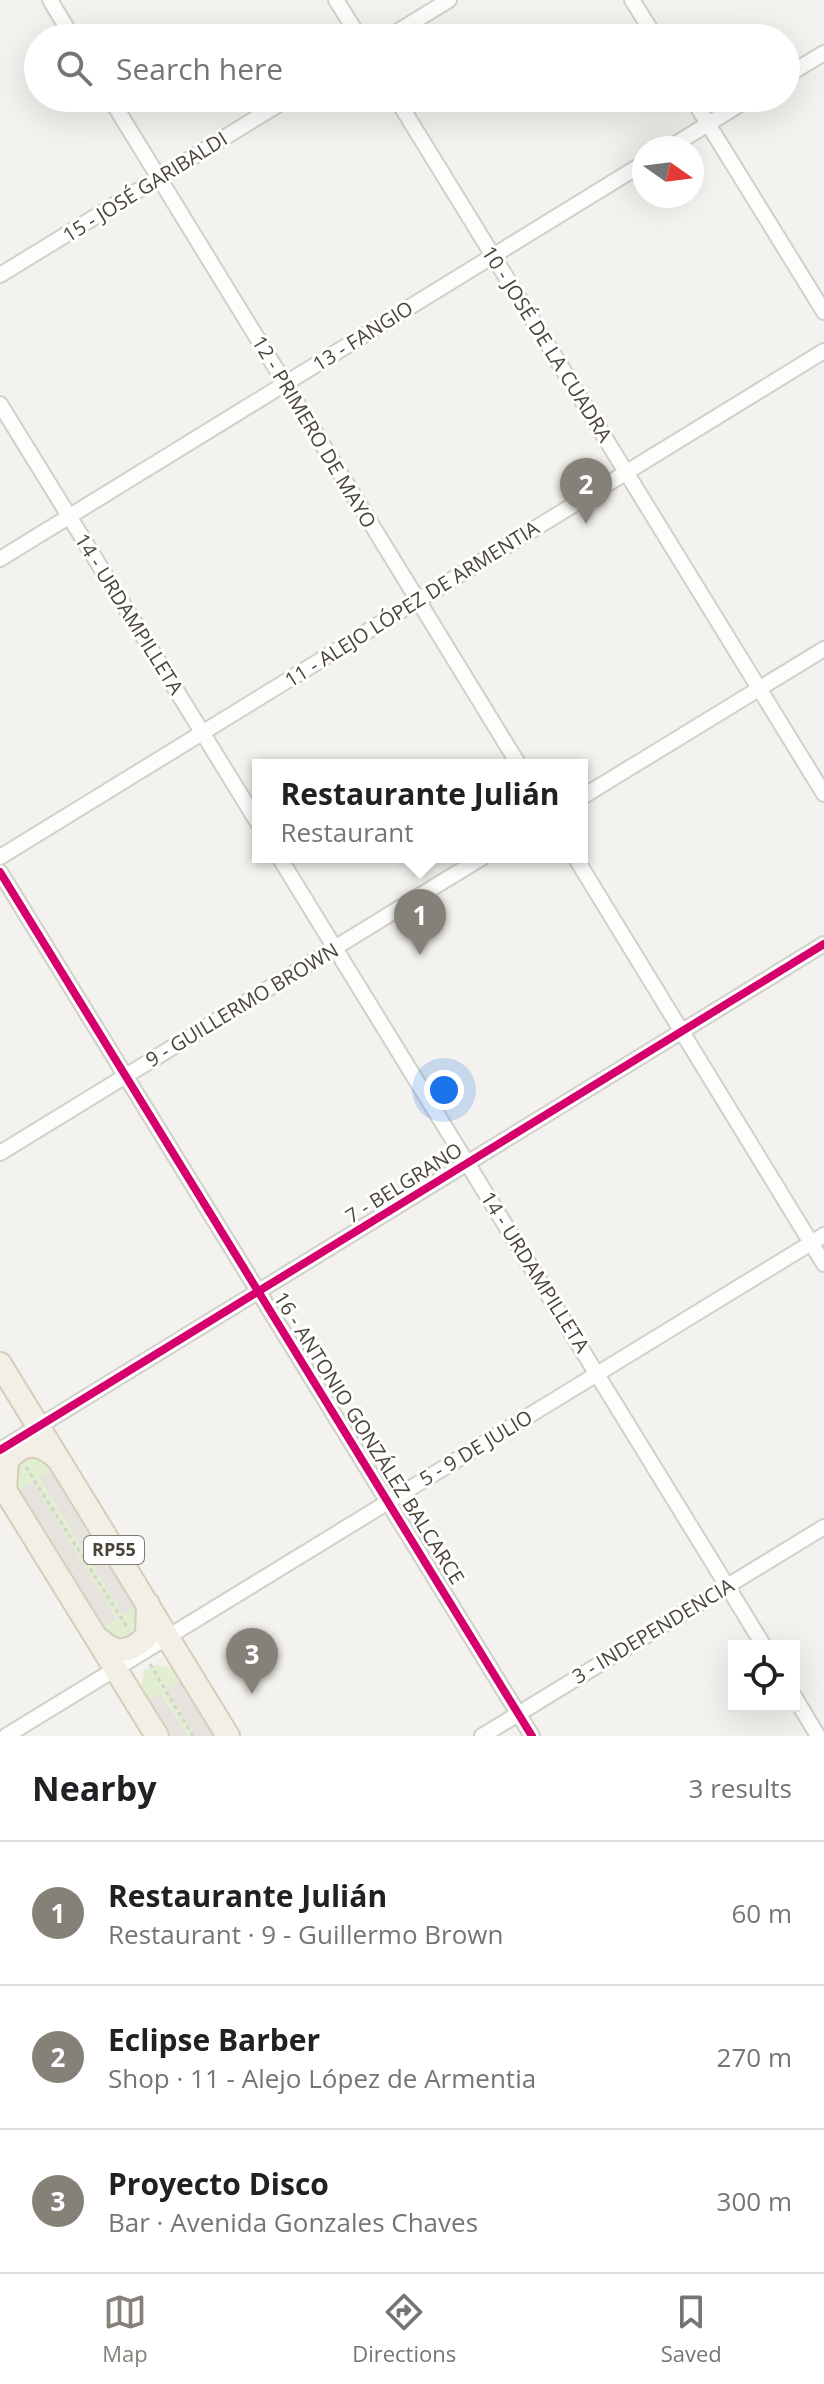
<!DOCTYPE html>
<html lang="en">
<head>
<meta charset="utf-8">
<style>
  body { margin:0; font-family:"Open Sans",sans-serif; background:#f6f6f6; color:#202124 }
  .controls { position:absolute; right:24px; bottom:24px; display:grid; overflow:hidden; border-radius:0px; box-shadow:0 8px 32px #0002 }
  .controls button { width:72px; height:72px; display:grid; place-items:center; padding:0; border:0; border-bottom:2px solid #e0e0e0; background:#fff; color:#202124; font:40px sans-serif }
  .compass { position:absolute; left:632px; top:136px; width:72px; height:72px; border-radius:50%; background:#fff; box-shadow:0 8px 32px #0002; rotate:104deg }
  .you { position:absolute; left:444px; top:1090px; width:28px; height:28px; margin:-20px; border:6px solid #fff; border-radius:50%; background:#1a73e8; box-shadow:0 0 0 12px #1a73e833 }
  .badge { display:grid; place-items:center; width:52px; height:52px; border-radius:50%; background:#868178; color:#fff; font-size:26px; font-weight:700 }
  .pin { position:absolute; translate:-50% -66px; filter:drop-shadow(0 2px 4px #0008) }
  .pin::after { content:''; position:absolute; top:42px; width:28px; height:24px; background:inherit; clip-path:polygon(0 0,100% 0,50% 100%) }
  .popup { position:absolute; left:252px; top:759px; width:336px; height:104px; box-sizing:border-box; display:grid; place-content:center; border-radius:0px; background:#fff; filter:drop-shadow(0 2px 6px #0005); font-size:26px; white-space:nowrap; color:#757577 }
  .popup b { font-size:30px; color:#202124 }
  .popup::after { content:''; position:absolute; left:50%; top:100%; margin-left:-16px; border:16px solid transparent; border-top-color:#fff }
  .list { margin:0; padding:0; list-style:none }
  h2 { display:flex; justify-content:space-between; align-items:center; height:104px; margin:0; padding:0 32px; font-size:34px }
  h2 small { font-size:26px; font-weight:400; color:#757577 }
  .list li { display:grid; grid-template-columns:52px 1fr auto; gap:24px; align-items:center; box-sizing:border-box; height:144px; padding:0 32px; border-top:2px solid #e0e0e0 }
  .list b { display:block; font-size:30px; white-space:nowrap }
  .list p { margin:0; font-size:26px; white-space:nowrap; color:#757577 }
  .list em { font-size:26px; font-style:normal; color:#757577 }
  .icon { flex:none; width:44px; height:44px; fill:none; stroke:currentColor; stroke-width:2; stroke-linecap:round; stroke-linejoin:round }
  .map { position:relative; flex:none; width:824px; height:1736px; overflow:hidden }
  .search { position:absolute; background:#fff; box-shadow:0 8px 32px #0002; left:24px; right:24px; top:24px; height:88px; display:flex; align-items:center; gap:20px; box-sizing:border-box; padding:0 28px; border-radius:44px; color:#757577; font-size:30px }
  .sheet { height:536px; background:#fff }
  nav { display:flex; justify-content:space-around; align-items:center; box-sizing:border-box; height:112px; border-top:2px solid #e0e0e0; background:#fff; font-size:22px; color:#757577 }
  nav a { display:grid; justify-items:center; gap:4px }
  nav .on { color:#868178 }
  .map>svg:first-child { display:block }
  .green { fill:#e1eecf }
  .parking { fill:#e6e3df }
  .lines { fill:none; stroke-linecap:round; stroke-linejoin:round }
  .minor-casing { stroke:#d2d0cb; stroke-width:18 }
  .primary-casing { stroke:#d6cebb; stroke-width:26 }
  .path { stroke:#d3d2cc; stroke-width:3; stroke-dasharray:4 4; stroke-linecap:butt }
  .minor { stroke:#fdfdfc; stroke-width:14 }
  .primary { stroke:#f2efe6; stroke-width:22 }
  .cycleway-casing { stroke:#fff; stroke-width:13 }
  .cycleway { stroke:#d6006c; stroke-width:8 }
  .labels { text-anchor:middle; stroke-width:6; stroke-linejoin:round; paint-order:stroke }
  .shield { fill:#fff; stroke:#817c74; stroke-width:2 }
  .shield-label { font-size:18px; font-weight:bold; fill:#4b4439 }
  .street-label { font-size:20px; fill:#4b4439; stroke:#fff }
</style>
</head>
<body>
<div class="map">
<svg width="824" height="1736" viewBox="0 0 824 1736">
  <rect width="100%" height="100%" fill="#f4f2ee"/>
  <path class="green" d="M37,1454l16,15 -14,10 84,136 14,-9 3,31 -27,4 -11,-13 15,-9 -84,-137 -15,9 -4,-8 2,-24z
    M156,1665l16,3 10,13 -14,9 28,46h-8l-26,-43 -15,9 -6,-16 3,-15z"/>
  <path class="parking" d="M53,1469l84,137 -14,9 -84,-137z
    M33,1482l84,137 -15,9 -84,-137z
    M182,1681l34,55h-20l-29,-46z
    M161,1693l27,43h-21l-20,-34z"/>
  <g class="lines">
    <g class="minor-casing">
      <path id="minor" d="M50,0l23,38
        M336,0l24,38
        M632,0l24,38
        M387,38l62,-38
        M786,76l38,-23
        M110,98l409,667
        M396,98l428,696
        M692,98l132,214
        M669,148l81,-50
        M0,275l289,-177
        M0,404l258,419
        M0,559l644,-396
        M582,797l242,-148
        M0,857l824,-506
        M279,857l485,789
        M575,857l249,407
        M0,872l532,864
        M0,1153l483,-296
        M0,1450l824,-506
        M794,1696l24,40
        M6,1736l818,-501
        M482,1736l342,-209"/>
    </g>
    <g class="primary-casing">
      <path id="primary" d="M0,1364l228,372
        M0,1482l157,254
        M5,1491l2,-31c17,-18 30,-19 49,-3
        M100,1640c17,16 31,12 47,-4l1,-32"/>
    </g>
    <path class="path" d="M26,1467l103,163
      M150,1664l43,72"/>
    <use href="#minor" class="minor"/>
    <use href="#primary" class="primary"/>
    <g class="cycleway-casing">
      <path id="cycleway" d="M0,872l532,864
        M0,1450l824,-506"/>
    </g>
    <use href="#cycleway" class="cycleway"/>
  </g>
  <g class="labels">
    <rect class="shield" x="84" y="1536" width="60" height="28" rx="6"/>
    <g class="shield-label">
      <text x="114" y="1556">RP55</text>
    </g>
    <g class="street-label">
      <text transform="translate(145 187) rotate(-32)" y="7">15 - JOSÉ GARIBALDI</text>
      <text transform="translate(363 336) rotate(-32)" y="7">13 - FANGIO</text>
      <text transform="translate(547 344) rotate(58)" y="7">10 - JOSÉ DE LA CUADRA</text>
      <text transform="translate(314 432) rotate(59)" y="7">12 - PRIMERO DE MAYO</text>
      <text transform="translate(412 604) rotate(-32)" y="7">11 - ALEJO LÓPEZ DE ARMENTIA</text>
      <text transform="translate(129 614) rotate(58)" y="7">14 - URDAMPILLETA</text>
      <text transform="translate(242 1005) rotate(-31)" y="7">9 - GUILLERMO BROWN</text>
      <text transform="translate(404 1183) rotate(-32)" y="7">7 - BELGRANO</text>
      <text transform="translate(535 1272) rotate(58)" y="7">14 - URDAMPILLETA</text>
      <text transform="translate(369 1438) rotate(58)" y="7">16 - ANTONIO GONZÁLEZ BALCARCE</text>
      <text transform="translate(476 1448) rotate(-31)" y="7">5 - 9 DE JULIO</text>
      <text transform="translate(653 1631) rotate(-31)" y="7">3 - INDEPENDENCIA</text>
    </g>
  </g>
</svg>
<div class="controls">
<button><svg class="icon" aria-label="locate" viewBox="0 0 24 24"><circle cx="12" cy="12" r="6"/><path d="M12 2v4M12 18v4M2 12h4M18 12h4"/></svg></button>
</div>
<svg class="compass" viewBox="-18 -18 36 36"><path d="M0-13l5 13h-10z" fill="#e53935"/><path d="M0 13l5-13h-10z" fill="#757577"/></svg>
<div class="you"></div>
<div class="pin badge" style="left:420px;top:955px">1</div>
<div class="popup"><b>Restaurante Julián</b>Restaurant</div>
<div class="pin badge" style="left:586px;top:524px">2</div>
<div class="pin badge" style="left:252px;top:1694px">3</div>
<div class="search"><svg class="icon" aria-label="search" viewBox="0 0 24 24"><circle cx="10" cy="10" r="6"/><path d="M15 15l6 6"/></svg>Search here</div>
</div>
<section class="sheet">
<h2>Nearby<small>3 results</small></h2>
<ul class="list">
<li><span class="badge">1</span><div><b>Restaurante Julián</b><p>Restaurant · 9 - Guillermo Brown</p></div><em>60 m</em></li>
<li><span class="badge">2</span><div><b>Eclipse Barber</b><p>Shop · 11 - Alejo López de Armentia</p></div><em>270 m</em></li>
<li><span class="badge">3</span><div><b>Proyecto Disco</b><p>Bar · Avenida Gonzales Chaves</p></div><em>300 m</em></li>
</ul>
</section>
<nav>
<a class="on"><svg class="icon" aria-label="map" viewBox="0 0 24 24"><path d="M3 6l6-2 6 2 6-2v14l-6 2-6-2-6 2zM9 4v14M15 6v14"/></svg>Map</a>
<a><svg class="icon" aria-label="directions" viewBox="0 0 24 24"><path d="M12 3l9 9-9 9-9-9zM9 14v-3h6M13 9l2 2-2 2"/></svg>Directions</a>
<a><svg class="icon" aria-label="saved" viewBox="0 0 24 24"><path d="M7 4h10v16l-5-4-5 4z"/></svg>Saved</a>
</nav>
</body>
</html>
